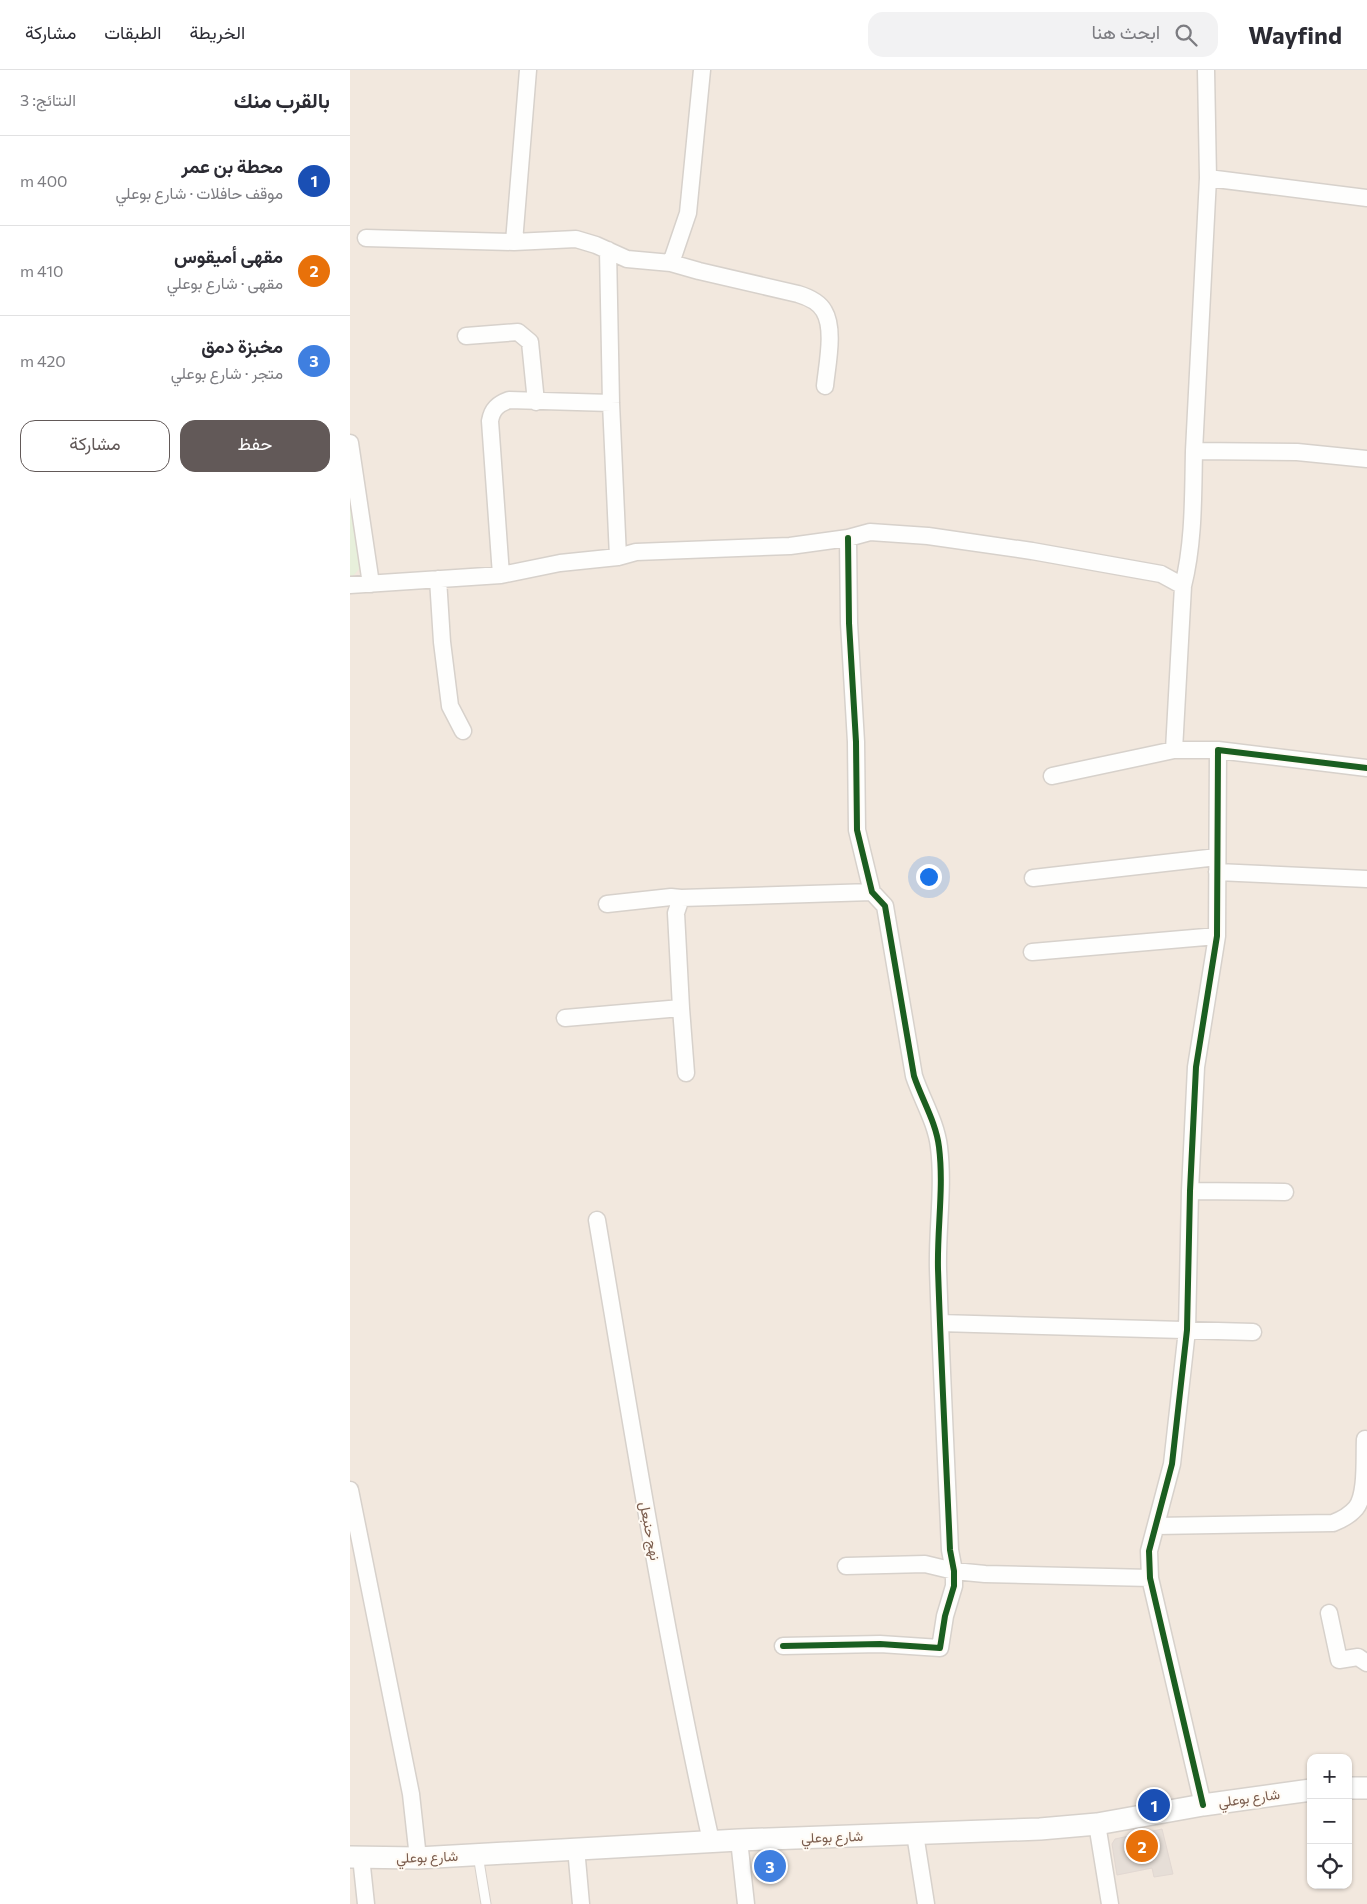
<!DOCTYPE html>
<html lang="ar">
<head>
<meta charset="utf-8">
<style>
  body { margin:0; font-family:Commissioner,Vazirmatn,sans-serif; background:#f2f2f3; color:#2b2b33; direction:rtl }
  .controls { position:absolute; right:15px; bottom:15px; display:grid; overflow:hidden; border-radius:10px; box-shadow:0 1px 4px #0004 }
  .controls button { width:45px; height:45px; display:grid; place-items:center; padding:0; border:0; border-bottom:1px solid #e1e1e2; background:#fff; color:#2b2b33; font:25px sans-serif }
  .you { position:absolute; left:578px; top:806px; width:18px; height:18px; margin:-12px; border:4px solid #fff; border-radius:50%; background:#1a73e8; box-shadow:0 0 0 8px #1a73e833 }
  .badge { display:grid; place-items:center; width:32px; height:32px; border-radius:50%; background:#625958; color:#fff; font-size:16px; font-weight:700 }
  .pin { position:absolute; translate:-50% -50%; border:2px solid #fff; box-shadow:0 1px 5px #0006 }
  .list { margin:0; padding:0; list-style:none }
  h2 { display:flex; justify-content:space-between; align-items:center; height:65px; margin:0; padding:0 20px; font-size:21px }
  h2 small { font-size:16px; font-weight:400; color:#7c7c81 }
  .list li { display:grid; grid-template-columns:32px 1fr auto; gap:15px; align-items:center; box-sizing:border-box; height:90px; padding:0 20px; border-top:1px solid #e1e1e2 }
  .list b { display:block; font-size:19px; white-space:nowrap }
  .list p { margin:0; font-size:16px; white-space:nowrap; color:#7c7c81 }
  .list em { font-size:16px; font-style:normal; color:#7c7c81 }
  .actions { display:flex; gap:10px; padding:15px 20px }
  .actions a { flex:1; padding:11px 0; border:1px solid #625958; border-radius:15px; text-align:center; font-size:18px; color:#625958 }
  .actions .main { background:#625958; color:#fff }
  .icon { flex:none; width:28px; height:28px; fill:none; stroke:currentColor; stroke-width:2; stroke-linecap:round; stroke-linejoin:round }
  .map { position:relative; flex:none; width:1017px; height:1834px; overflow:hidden; direction:ltr }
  header { display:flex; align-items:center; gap:30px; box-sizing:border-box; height:70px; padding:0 25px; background:#fff; border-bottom:1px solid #e1e1e2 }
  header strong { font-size:24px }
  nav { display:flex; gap:28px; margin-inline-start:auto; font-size:18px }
  .search { width:350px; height:45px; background:#f2f2f3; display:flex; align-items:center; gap:12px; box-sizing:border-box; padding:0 18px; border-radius:15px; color:#7c7c81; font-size:19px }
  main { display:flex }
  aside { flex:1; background:#fff }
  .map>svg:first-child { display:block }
  .residential { fill:#f2e8de; fill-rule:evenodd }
  .green { fill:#e7f0db }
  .building { fill:#e6ded7; stroke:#e2d8d2 }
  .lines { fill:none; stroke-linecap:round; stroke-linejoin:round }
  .service-casing { stroke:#d7d1cb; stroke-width:11 }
  .minor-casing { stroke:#d7d1cb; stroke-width:19 }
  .tertiary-casing { stroke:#d7d1cb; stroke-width:24 }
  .service { stroke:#fefefd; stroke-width:9 }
  .minor { stroke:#fefefd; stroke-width:16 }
  .tertiary { stroke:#fefefd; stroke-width:21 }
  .cycleway-casing { stroke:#fffaf3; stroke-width:9 }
  .cycleway { stroke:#1b5e20; stroke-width:6 }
  .labels { text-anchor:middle; stroke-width:4; stroke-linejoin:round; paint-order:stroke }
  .street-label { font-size:14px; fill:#7a5c4d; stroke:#fffaf3 }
</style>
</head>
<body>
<header>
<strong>Wayfind</strong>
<div class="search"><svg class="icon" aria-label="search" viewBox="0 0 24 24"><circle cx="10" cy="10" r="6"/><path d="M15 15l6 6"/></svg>ابحث هنا</div>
<nav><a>الخريطة</a><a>الطبقات</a><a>مشاركة</a></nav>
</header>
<main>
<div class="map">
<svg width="1017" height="1834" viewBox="0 0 1017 1834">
  <rect width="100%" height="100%" fill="#f9f5f0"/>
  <path class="residential" d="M0,0h1017v1834h-1017zM961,1688h37v127h-37z"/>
  <path class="green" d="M0,415l12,80 -8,10 -4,1z"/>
  <path class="building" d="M812,1759l11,45 -19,3 -2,-9 -35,7 -5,-31 3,-5z"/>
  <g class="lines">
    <g class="service-casing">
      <path id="service" d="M128,1785l8,49"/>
    </g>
    <g class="minor-casing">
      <path id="minor" d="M858,108l159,20
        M16,168l148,4 62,-3 20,6 31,14 44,4 17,-50 14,-143
        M164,172l14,-172
        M258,180l3,153 7,154
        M321,193l28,8 99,23c10,3 21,8 26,17 11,18 3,54 1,75
        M116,266l52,-4 12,10 6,60
        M0,373l21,141
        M844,381l14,-273 -2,-108
        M151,505l-11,-154c2,-12 8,-17 19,-21l102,3
        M88,509l4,63 8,64 13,25
        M0,515l151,-10 59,-12 58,-6 18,-5 154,-6 58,-8 22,-6 58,4 104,15 129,23 22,12 -9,164
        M833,516c11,-44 10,-90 11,-135l103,1 70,7
        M702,706l122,-26h44
        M867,802l150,7
        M683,808l184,-21
        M257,834l64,-7 10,1 191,-6
        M682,882l185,-16
        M331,938l5,65
        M215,948l116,-10 -5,-95 5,-15
        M840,1121l95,1
        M247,1150c35,207 68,416 114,621
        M590,1253l313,9
        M0,1420l61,304 7,64
        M806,1456l177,-3c8,-3 17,-8 23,-15 11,-14 8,-51 9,-69
        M496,1496l79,-2 29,7 31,3 165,4
        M979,1543l10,47 19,-3 9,6
        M433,1576l97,-2 60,4 5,-32 9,-30v-15l-4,-21c-4,-94 -9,-188 -12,-281 -1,-41 6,-81 1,-122 -3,-25 -17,-47 -25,-71l-29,-170 -13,-14 -15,-62 -1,-88 -7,-119 -1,-85
        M853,1735l-53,-227 -1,-27 23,-87 15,-134 3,-139 6,-124 21,-131 1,-186 149,18
        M747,1754l13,80
        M565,1764l11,70
        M389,1770l7,64
        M226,1778l5,56
        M11,1787l5,47"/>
    </g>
    <g class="tertiary-casing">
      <path id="tertiary" d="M998,1718h19
        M0,1787l68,1 321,-18 301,-11 57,-5 106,-19 108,-15"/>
    </g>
    <use href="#service" class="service"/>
    <use href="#minor" class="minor"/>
    <use href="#tertiary" class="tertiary"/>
    <g class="cycleway-casing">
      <path id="cycleway" d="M433,1576l97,-2 60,4 5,-32 9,-30v-15l-4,-21c-4,-94 -9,-188 -12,-281 -1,-41 6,-81 1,-122 -3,-25 -17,-47 -25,-71l-29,-170 -13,-14 -15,-62 -1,-88 -7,-119 -1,-85
        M853,1735l-53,-227 -1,-27 23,-87 15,-134 3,-139 6,-124 21,-131 1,-186 149,18"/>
    </g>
    <use href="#cycleway" class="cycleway"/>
  </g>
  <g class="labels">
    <g class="street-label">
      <text transform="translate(300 1461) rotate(79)" y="5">نهج حنبعل</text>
      <text transform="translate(899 1728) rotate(-8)" y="5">شارع بوعلي</text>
      <text transform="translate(482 1767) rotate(-2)" y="5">شارع بوعلي</text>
      <text transform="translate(77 1787) rotate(-2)" y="5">شارع بوعلي</text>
    </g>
  </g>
</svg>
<div class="controls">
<button>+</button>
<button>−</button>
<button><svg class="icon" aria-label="locate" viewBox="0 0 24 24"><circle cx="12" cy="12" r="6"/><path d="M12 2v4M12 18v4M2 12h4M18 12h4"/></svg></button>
</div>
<div class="you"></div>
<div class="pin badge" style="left:804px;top:1735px;background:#1a4fb4">1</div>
<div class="pin badge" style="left:792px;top:1776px;background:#e8710a">2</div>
<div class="pin badge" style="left:420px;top:1796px;background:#3f7fe0">3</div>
</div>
<aside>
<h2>بالقرب منك<small>النتائج: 3</small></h2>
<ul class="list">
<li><span class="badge" style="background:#1a4fb4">1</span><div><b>محطة بن عمر</b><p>موقف حافلات · شارع بوعلي</p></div><em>400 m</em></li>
<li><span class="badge" style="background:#e8710a">2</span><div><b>مقهى أميقوس</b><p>مقهى · شارع بوعلي</p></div><em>410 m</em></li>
<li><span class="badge" style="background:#3f7fe0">3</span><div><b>مخبزة دمق</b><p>متجر · شارع بوعلي</p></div><em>420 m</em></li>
</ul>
<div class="actions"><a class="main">حفظ</a><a>مشاركة</a></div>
</aside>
</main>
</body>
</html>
